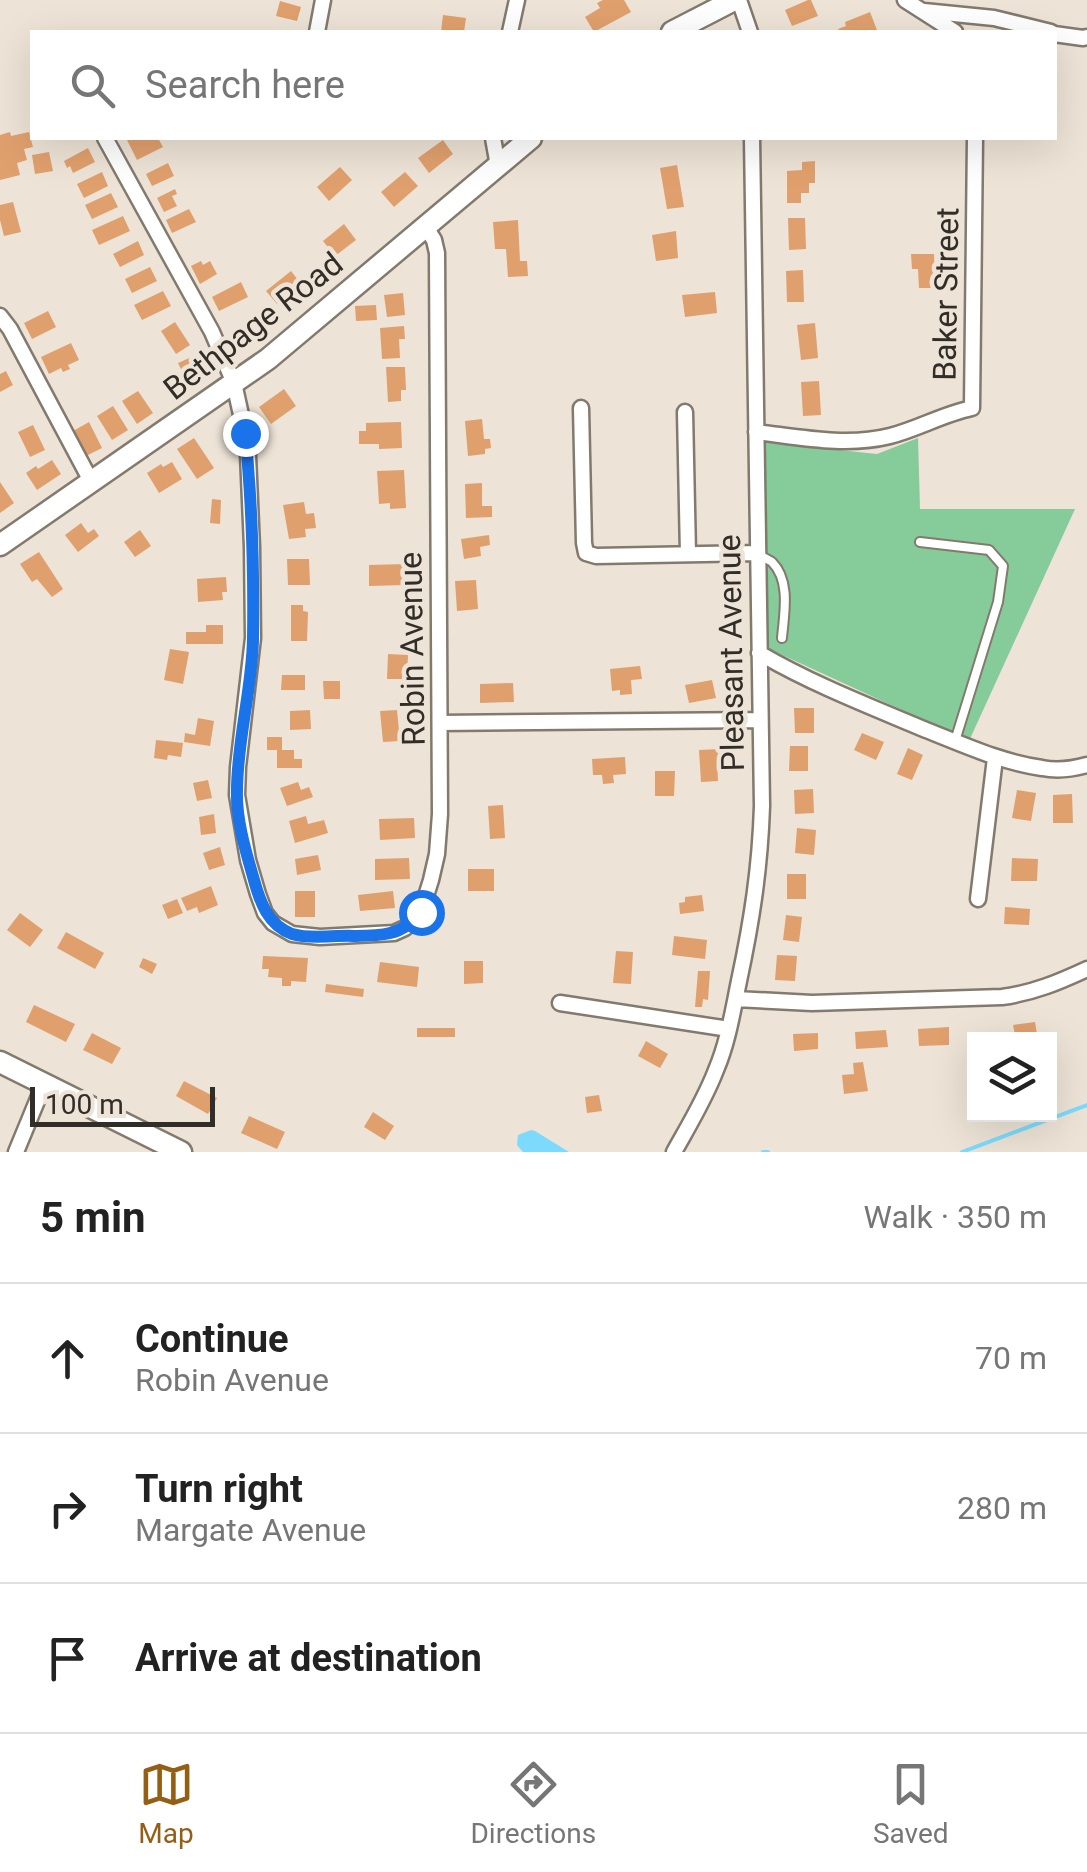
<!DOCTYPE html>
<html lang="en">
<head>
<meta charset="utf-8">
<style>
  body { margin:0; font-family:Roboto,sans-serif; background:#f6f6f6; color:#222 }
  .controls { position:absolute; right:30px; bottom:30px; display:grid; overflow:hidden; border-radius:0px; box-shadow:0 10px 40px #0002 }
  .controls button { width:90px; height:90px; display:grid; place-items:center; padding:0; border:0; border-bottom:2px solid #e0e0e0; background:#fff; color:#222; font:50px sans-serif }
  .scale { position:absolute; left:30px; bottom:25px; width:185px; box-sizing:border-box; padding-left:10px; border:5px solid #312d28; border-top:0; font-size:28px; line-height:35px; white-space:nowrap; color:#312d28; -webkit-text-stroke:8px #ede3d6; paint-order:stroke }
  .stop { position:absolute; width:30px; height:30px; margin:-22px; border:8px solid #1a73e8; border-radius:50%; background:#fff }
  .stop.end { background:#1a73e8; border-color:#fff; box-shadow:0 2px 10px #0008 }
  .list { margin:0; padding:0; list-style:none }
  h2 { display:flex; justify-content:space-between; align-items:center; height:130px; margin:0; padding:0 40px; font-size:42px }
  h2 small { font-size:32px; font-weight:400; color:#767676 }
  .list li { display:grid; grid-template-columns:65px 1fr auto; gap:30px; align-items:center; box-sizing:border-box; height:150px; padding:0 40px; border-top:2px solid #e0e0e0 }
  .list b { display:block; font-size:38px; white-space:nowrap }
  .list p { margin:0; font-size:32px; white-space:nowrap; color:#767676 }
  .list em { font-size:32px; font-style:normal; color:#767676 }
  .icon { flex:none; width:55px; height:55px; fill:none; stroke:currentColor; stroke-width:2; stroke-linecap:round; stroke-linejoin:round }
  .map { position:relative; flex:none; width:1087px; height:1152px; overflow:hidden }
  .search { position:absolute; background:#fff; box-shadow:0 10px 40px #0002; left:30px; right:30px; top:30px; height:110px; display:flex; align-items:center; gap:25px; box-sizing:border-box; padding:0 35px; border-radius:0px; color:#767676; font-size:38px }
  .sheet { height:580px; background:#fff }
  nav { display:flex; justify-content:space-around; align-items:center; box-sizing:border-box; height:140px; border-top:2px solid #e0e0e0; background:#fff; font-size:28px; color:#767676 }
  nav a { display:grid; justify-items:center; gap:5px }
  nav .on { color:#945f14 }
  .map>svg:first-child { display:block }
  .green { fill:#86cc9a }
  .water { fill:#7cdbfc }
  .lines { fill:none; stroke-linecap:round; stroke-linejoin:round }
  .stream { stroke:#7cdbfc; stroke-width:4 }
  .building { fill:#e0a06d }
  .lane-casing { stroke:#837a6e; stroke-width:12 }
  .street-casing { stroke:#837a6e; stroke-width:19 }
  .secondary-casing { stroke:#837a6e; stroke-width:25 }
  .lane { stroke:#fff; stroke-width:8 }
  .street { stroke:#fff; stroke-width:14 }
  .secondary { stroke:#fff; stroke-width:20 }
  .route { stroke:#1a73e8; stroke-width:12 }
  .labels { text-anchor:middle; stroke-width:9; stroke-linejoin:round; paint-order:stroke }
  .street-label { font-size:32px; fill:#312d28; stroke:#ede3d6 }
</style>
</head>
<body>
<div class="map">
<svg width="1087" height="1152" viewBox="0 0 1087 1152">
  <rect width="100%" height="100%" fill="#ede3d6"/>
  <path class="green" d="M918,438l2,71h155l-106,232 -204,-94 -1,-205 113,12z"/>
  <path class="water" d="M531,1130l4,1 34,21h-46l-6,-7 1,-10z"/>
  <g class="lines">
    <path class="stream" d="M763,1152h5
      M962,1152l125,-47"/>
  </g>
  <path class="building" d="M603,0h21l7,12 -37,20 -9,-15 15,-9 -3,-5z
    M808,0h3l7,16 -26,10 -7,-16z
    M280,1l21,6 -4,14 -21,-5z
    M870,12l7,18 -7,2h-30l-2,-3 8,-3 -1,-4z
    M443,15l23,3 -2,14h-23z
    M10,132l1,4 18,-4 4,15 -9,2 3,11 -10,3 3,12 -20,5v-45z
    M126,138h32l5,9 -26,13z
    M443,140l10,14 -24,19 -11,-15z
    M88,148l7,14 -22,11 -3,-7 -3,2 -3,-7z
    M49,152l4,19 -18,3 -3,-19z
    M815,161v22h-6v10h-8v10h-14v-32l15,-1v-8z
    M168,163l6,13 -22,10 -6,-12z
    M677,165l7,42 -17,2 -7,-41z
    M340,167l12,13 -23,21 -12,-14z
    M102,172l6,14 -24,12 -7,-14z
    M405,172l13,14 -24,21 -13,-15z
    M175,189l2,5 -5,2 5,10 -13,6 -7,-14z
    M111,193l7,14 -26,12 -7,-14z
    M13,202l8,30 -17,4 -4,-16v-15z
    M189,209l7,13 -24,11 -6,-13z
    M123,216l7,15 -31,14 -7,-15z
    M788,218h17l1,31 -17,1z
    M518,220l2,41h7l1,15 -20,1 -2,-28h-11l-2,-27z
    M344,224l12,16 -21,16 -12,-15z
    M676,231l2,27 -22,3 -4,-26z
    M138,241l6,14 -24,12 -7,-13z
    M911,254h23l1,34h-16l-1,-19h-6z
    M201,261l2,4 7,-4 7,13 -17,10 -9,-18z
    M150,267l7,14 -25,12 -7,-14z
    M803,270l1,32h-17l-1,-31z
    M291,271l11,14 -25,19 -11,-13z
    M241,282l7,15 -29,14 -7,-14z
    M163,291l8,15 -29,14 -8,-15z
    M715,292l2,21 -32,4 -3,-22z
    M403,293l2,22 -18,2 -3,-22z
    M376,305l1,15 -21,1 -1,-15z
    M48,311l8,16 -24,12 -8,-16z
    M175,322l15,23 -14,9 -15,-23z
    M815,323l3,35 -17,2 -4,-35z
    M404,326l1,13h-6l1,19 -18,1 -2,-31z
    M71,343l8,17 -11,5 2,4 -7,3 -2,-4 -12,6 -8,-17z
    M196,355l10,20 -18,9 -10,-21z
    M386,367h19l1,23h-5v11l-13,1z
    M6,371l7,14 -13,7v-18z
    M819,381l2,34 -18,1 -2,-34z
    M284,389l12,17 -25,18 -12,-17z
    M138,391l15,22 -16,11 -15,-23z
    M113,406l15,24 -16,10 -15,-24z
    M482,419l2,20h6l1,9 -6,1v5l-17,2 -3,-35z
    M89,422l13,26 -16,8 -13,-25z
    M401,422l1,26 -23,1v-5h-20v-13h7v-8z
    M33,425l12,25 -15,7 -12,-25z
    M194,438l20,30 -17,11 -20,-30z
    M52,460l9,14 -24,16 -11,-17 10,-7 2,3z
    M172,462l10,17 -23,14 -12,-20 14,-9 2,3z
    M404,470l2,38 -16,1v-6l-11,1 -2,-33z
    M0,482l14,21 -14,10z
    M482,483v23h10v11l-26,1 -1,-34z
    M212,499l9,1 -1,24 -10,-1z
    M304,502l2,12 8,-1 2,15 -11,1 1,8 -17,2 -6,-34z
    M81,523l7,10 6,-4 5,7 -21,16 -13,-17z
    M140,530l11,16 -16,11 -11,-15z
    M489,535l1,10 -10,2 1,9 -17,3 -3,-20z
    M39,552l24,37 -11,8 -15,-18 -5,3 -12,-18z
    M287,559h22l1,26h-22z
    M405,564l1,21 -37,1v-21z
    M226,577l1,15h-5l1,8 -25,2 -1,-23z
    M476,580l2,29 -21,2 -2,-30z
    M291,605h12v6l5,1 -1,29h-16z
    M206,625h17v19h-37v-12h20z
    M170,649l19,3 -6,32 -19,-4z
    M388,654l20,1 -1,24h-20z
    M640,666l2,13 -11,1 1,14 -12,1v-5l-8,1 -2,-22z
    M282,675h23v15h-24z
    M712,680l4,18 -27,5 -4,-18z
    M323,681h17v18h-16z
    M513,683l1,19 -34,1v-19z
    M794,708h20v25h-19z
    M310,710l1,19 -21,1v-19z
    M397,710l3,31 -17,1 -3,-31z
    M198,718l16,3 -4,25 -26,-4 1,-9 10,2z
    M862,733l22,9 -8,18 -22,-10z
    M267,737h15v13h12v9h8v9h-25v-18h-10z
    M156,740l27,3 -2,14 -13,-2 -1,5 -13,-2z
    M790,746h18v25h-19z
    M908,748l15,7 -11,25 -15,-6z
    M720,749l1,8 -4,1 1,23 -17,1 -2,-32z
    M625,757l1,17 -13,1 1,8 -11,1 -1,-9h-9l-1,-16z
    M655,771h20l-1,25h-19z
    M208,780l4,18 -15,3 -4,-18z
    M298,782l3,8 8,-3 4,10 -26,9 -7,-18z
    M813,789l1,24 -19,1 -1,-24z
    M1017,790l19,3 -5,28 -19,-3z
    M1072,794l1,29h-20v-28z
    M503,805l2,33 -15,1 -2,-33z
    M214,814l2,19 -15,2 -2,-18z
    M306,816l2,8 16,-4 4,13 -33,10 -6,-22z
    M414,818l1,20 -35,2 -1,-21z
    M797,828l19,2 -2,25 -19,-2z
    M220,847l5,18 -16,5 -6,-17z
    M318,855l3,15 -24,5 -2,-16z
    M409,858l1,21 -35,1v-21z
    M1012,858l26,1 -1,22h-26z
    M468,869h26v22h-26z
    M787,874h19v25h-19z
    M211,886l7,19 -19,8 -2,-6 -10,4 -6,-13z
    M295,891h20v26h-20z
    M393,891l2,17 -35,3 -2,-16z
    M702,895l2,16 -24,3 -1,-11 6,-1v-5z
    M177,899l6,14 -15,6 -6,-14z
    M1005,907l25,2 -1,16 -25,-1z
    M20,913l23,17 -13,17 -23,-17z
    M786,915l16,2 -3,25 -16,-2z
    M66,932l38,21 -9,16 -38,-21z
    M674,936l33,4 -2,19 -33,-4z
    M616,951l17,1 -2,32 -18,-1z
    M777,955l20,1 -2,25 -20,-1z
    M263,956l45,2 -2,24 -15,-1v5h-9v-8l-14,-1 1,-8h-7z
    M143,958l14,6 -5,10 -13,-7z
    M464,961h19v22l-19,1z
    M380,962l39,5 -2,20 -40,-5z
    M698,971h12l-2,29 -5,-1 -1,8h-7z
    M326,984l38,5 -1,8 -38,-5z
    M34,1005l41,19 -9,18 -40,-20z
    M1035,1022l3,18h-22l-3,-15z
    M949,1027v18l-30,1 -1,-17z
    M417,1028h38v9h-38z
    M886,1030l2,17 -32,2 -1,-17z
    M92,1033l29,15 -9,16 -29,-14z
    M818,1033v16l-24,2 -1,-17z
    M646,1041l22,13 -8,14 -22,-12z
    M863,1062l5,29 -24,3 -2,-19 12,-1 -1,-11z
    M184,1081l33,17 -9,16 -32,-18z
    M599,1095l3,16 -15,2 -2,-16z
    M373,1112l21,14 -9,14 -21,-13z
    M249,1116l36,16 -8,17 -36,-16z"/>
  <g class="lines">
    <g class="lane-casing">
      <path id="lane" d="M920,542l69,8 14,16 -5,36 -43,139
        M756,553c1,1 15,8 16,9 19,19 12,52 10,76"/>
    </g>
    <g class="street-casing">
      <path id="street" d="M739,0l11,32
        M905,0l50,32
        M924,11l70,7 57,14
        M317,32l6,-32
        M510,32l7,-32
        M1054,34l29,4 4,-1
        M105,138l107,194 22,51 11,50 3,22 4,92 1,91 -15,129 -1,28 11,65 10,34 7,19 8,10 19,11 28,3 74,-4 11,-5 16,-16 10,-32 6,-26 3,-40 -3,-561 -3,-13 -8,-13
        M493,138l5,28
        M0,316l10,13 82,154
        M581,408l3,135 2,10 10,3 160,-3
        M685,412l3,142
        M756,432c43,5 90,15 134,4 28,-7 53,-22 82,-28l3,-270
        M759,653c53,31 110,53 167,77 38,15 75,32 116,38 15,3 31,1 45,-3
        M440,723l320,-3
        M978,899l17,-141
        M736,999l76,4 190,-6c31,-4 57,-15 85,-28
        M560,1003l169,26
        M16,1152l28,-68
        M674,1152c15,-27 31,-53 42,-82 12,-28 17,-60 23,-89 13,-61 21,-113 23,-175l-10,-668"/>
    </g>
    <g class="secondary-casing">
      <path id="secondary" d="M672,32l62,-32
        M0,545l268,-186 263,-221
        M0,1062l181,90"/>
    </g>
    <use href="#lane" class="lane"/>
    <use href="#street" class="street"/>
    <use href="#secondary" class="secondary"/>
  </g>
  <g class="lines">
    <path class="route" d="M245,433c7,68 9,137 8,206 -1,51 -16,101 -16,152 -1,29 9,61 17,89 6,22 14,45 38,54 13,4 31,3 45,2 33,-1 62,5 84,-24"/>
  </g>
  <g class="labels">
    <g class="street-label">
      <text transform="translate(946 294) rotate(-89)" y="11">Baker Street</text>
      <text transform="translate(253 326) rotate(-38)" y="11">Bethpage Road</text>
      <text transform="translate(412 649) rotate(-91)" y="11">Robin Avenue</text>
      <text transform="translate(731 653) rotate(-91)" y="11">Pleasant Avenue</text>
    </g>
  </g>
</svg>
<div class="controls">
<button><svg class="icon" aria-label="layers" viewBox="0 0 24 24"><path d="M12 4l9 5-9 5-9-5zM3 14l9 5 9-5"/></svg></button>
</div>
<div class="scale">100 m</div>
<div class="stop" style="left:421px;top:912px"></div>
<div class="stop end" style="left:245px;top:433px"></div>
<div class="search"><svg class="icon" aria-label="search" viewBox="0 0 24 24"><circle cx="10" cy="10" r="6"/><path d="M15 15l6 6"/></svg>Search here</div>
</div>
<section class="sheet">
<h2>5 min<small>Walk · 350 m</small></h2>
<ul class="list">
<li><svg class="icon" aria-label="ahead" viewBox="0 0 24 24"><path d="M12 20V5M6 11l6-6 6 6"/></svg><div><b>Continue</b><p>Robin Avenue</p></div><em>70 m</em></li>
<li><svg class="icon" aria-label="right" viewBox="0 0 24 24"><path d="M7 20v-9h11M14 6l5 5-5 5"/></svg><div><b>Turn right</b><p>Margate Avenue</p></div><em>280 m</em></li>
<li><svg class="icon" aria-label="arrive" viewBox="0 0 24 24"><path d="M6 21V4h12l-3 4 3 4H6"/></svg><div><b>Arrive at destination</b></div></li>
</ul>
</section>
<nav>
<a class="on"><svg class="icon" aria-label="map" viewBox="0 0 24 24"><path d="M3 6l6-2 6 2 6-2v14l-6 2-6-2-6 2zM9 4v14M15 6v14"/></svg>Map</a>
<a><svg class="icon" aria-label="directions" viewBox="0 0 24 24"><path d="M12 3l9 9-9 9-9-9zM9 14v-3h6M13 9l2 2-2 2"/></svg>Directions</a>
<a><svg class="icon" aria-label="saved" viewBox="0 0 24 24"><path d="M7 4h10v16l-5-4-5 4z"/></svg>Saved</a>
</nav>
</body>
</html>
